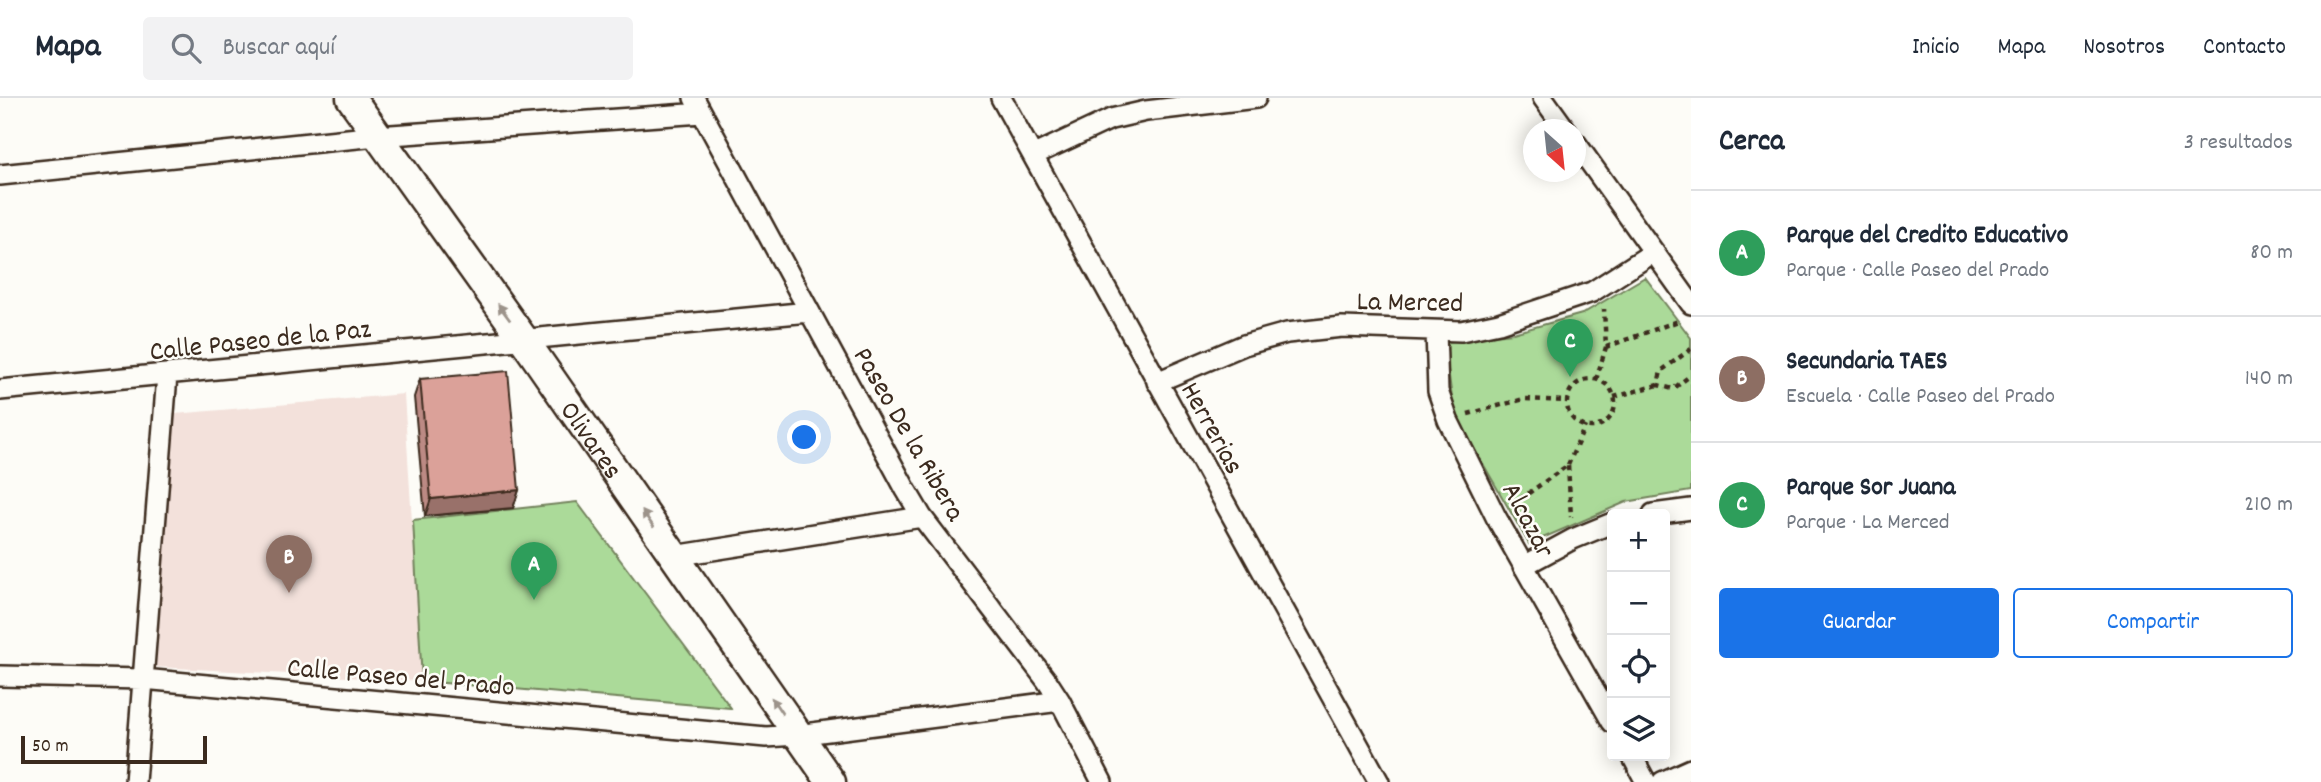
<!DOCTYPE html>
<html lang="es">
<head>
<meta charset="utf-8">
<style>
  body { margin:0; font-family:Dekko,sans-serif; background:#f2f2f3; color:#1f2937 }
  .controls { position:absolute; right:21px; bottom:21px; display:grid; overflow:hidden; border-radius:7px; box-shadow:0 4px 18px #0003 }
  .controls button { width:63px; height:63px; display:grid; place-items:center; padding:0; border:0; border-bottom:2px solid #e0e1e3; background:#fff; color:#1f2937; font:35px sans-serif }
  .compass { position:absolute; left:1523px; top:21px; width:63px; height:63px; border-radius:50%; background:#fff; box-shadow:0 4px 18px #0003; rotate:153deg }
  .scale { position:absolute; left:21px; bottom:18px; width:186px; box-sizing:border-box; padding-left:7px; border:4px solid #3b2a1e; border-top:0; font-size:19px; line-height:24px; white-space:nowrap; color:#3b2a1e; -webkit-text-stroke:5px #fdfcf7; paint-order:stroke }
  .you { position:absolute; left:805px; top:340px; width:24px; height:24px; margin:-18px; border:5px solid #fff; border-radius:50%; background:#1a73e8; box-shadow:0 0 0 10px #1a73e833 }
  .badge { display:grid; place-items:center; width:46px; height:46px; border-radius:50%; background:#1a73e8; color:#fff; font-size:23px; font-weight:700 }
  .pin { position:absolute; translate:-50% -58px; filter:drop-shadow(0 2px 4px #0008) }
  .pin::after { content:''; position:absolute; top:37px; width:24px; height:21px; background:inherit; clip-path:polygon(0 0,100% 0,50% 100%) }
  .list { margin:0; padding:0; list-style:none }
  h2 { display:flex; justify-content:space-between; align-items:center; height:91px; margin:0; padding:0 28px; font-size:30px }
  h2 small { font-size:23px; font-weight:400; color:#747a83 }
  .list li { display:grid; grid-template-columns:46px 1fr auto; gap:21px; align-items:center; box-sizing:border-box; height:126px; padding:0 28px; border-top:2px solid #e0e1e3 }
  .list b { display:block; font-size:26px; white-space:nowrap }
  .list p { margin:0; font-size:23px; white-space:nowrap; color:#747a83 }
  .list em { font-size:23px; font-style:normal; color:#747a83 }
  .actions { display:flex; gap:14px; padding:21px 28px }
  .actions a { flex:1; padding:16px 0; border:2px solid #1a73e8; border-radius:7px; text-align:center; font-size:24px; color:#1a73e8 }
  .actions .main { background:#1a73e8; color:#fff }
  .icon { flex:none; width:38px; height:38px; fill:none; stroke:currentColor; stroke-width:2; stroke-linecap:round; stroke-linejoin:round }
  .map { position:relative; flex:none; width:1691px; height:684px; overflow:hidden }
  header { display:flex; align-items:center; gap:42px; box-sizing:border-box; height:98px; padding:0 35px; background:#fff; border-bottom:2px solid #e0e1e3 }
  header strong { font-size:33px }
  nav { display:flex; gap:38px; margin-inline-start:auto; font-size:24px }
  .search { width:490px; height:63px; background:#f2f2f3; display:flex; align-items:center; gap:18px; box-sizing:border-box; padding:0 24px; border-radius:7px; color:#747a83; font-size:26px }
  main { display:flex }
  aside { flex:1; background:#fff }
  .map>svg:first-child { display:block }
  .built { fill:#f3e1db }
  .green { fill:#abda99; stroke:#73825c; stroke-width:2 }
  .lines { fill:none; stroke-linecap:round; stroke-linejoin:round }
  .minor-casing { stroke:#3b2a1e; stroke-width:24 }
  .secondary-casing { stroke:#3b2a1e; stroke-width:33 }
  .path { stroke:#3b2a1e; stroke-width:4.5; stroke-dasharray:5 5; stroke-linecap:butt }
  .minor { stroke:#fdfcf7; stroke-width:19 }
  .secondary { stroke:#fdfcf7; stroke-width:28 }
  .wall { fill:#bc8a84; stroke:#3b2a1e; stroke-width:2 }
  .shaded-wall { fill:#99716b; stroke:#3b2a1e; stroke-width:2 }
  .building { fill:#dba199; stroke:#3b2a1e; stroke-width:2 }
  .oneway { fill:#9c938a }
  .labels { text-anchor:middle; stroke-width:5; stroke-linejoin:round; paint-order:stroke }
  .street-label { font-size:28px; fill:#3b2a1e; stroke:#fdfcf7 }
</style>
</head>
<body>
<header>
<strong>Mapa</strong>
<div class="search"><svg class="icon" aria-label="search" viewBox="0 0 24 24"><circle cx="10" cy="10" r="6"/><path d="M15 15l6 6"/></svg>Buscar aquí</div>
<nav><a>Inicio</a><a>Mapa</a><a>Nosotros</a><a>Contacto</a></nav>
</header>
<main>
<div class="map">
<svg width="1691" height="684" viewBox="0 0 1691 684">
  <rect width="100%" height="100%" fill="#fdfcf7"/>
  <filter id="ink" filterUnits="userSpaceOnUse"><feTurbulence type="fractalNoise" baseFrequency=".0143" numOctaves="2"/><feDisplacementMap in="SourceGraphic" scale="14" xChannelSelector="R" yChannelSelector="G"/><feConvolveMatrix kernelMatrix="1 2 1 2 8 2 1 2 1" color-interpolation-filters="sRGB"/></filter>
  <g filter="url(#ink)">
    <path class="built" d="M404,296l18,287 -266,-14 19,-253z"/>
    <path class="green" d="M1645,179l46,61v153l-65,11 -97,42 -75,-131 -10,-73 69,-7 69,-19z
      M577,404l154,206 -309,-27 -9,-161z"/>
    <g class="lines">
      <g class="minor-casing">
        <path id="minor" d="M694,0l212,392 16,27 125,164 13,20 42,81
          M1001,0l378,684
          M1543,0l23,32
          M1576,45l115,161
          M1034,57l77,-36 35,-8 110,-13
          M0,77l377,-39 325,-23
          M1436,233l2,60 10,29 48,97 116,205
          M1157,284l87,-37 43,-12 55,-6 119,4 38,-8 93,-31 62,-40
          M0,292l809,-78
          M1653,416l38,-5
          M674,458l248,-39
          M1523,468l50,-27 39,-16
          M0,578l143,3 623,58 31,-2 263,-34
          M1632,658l14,26
          M135,684l32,-407
          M1662,684l29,-13"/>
      </g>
      <g class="secondary-casing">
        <g id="secondary">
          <path id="s1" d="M351,0l173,242 307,442"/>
        </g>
      </g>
      <path class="path" d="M1606,249l75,-27
        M1691,251l-30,22 -3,14 15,4 18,-14
        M1567 305a24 24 0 1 1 48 0a24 24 0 1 1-48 0Z
        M1596,282l10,-33 -2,-38
        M1614,299l44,-12
        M1468,316l56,-15 43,2
        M1568,367l17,-39
        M1512,407l56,-40 3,52"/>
      <use href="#minor" class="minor"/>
      <use href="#secondary" class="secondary"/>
    </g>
    <path class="wall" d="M420,281l99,111 -6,18 -88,8 -11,-119z"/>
    <path class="shaded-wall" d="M519,392l-6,18 -88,8 6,-17z"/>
    <path class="building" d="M508,273l11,119 -88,9 -11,-120z"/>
    <defs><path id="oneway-solid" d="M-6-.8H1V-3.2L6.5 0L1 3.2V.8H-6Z" transform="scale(1.75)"/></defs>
    <g class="oneway">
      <use href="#oneway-solid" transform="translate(504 214) rotate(-126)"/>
      <use href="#oneway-solid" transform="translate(648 421) rotate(-125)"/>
      <use href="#oneway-solid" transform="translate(777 608) rotate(-124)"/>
    </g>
  </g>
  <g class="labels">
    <g class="street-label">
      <text transform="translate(1410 202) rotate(1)" y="10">La Merced</text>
      <text transform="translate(260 240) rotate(-6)" y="10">Calle Paseo de la Paz</text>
      <text transform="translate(1214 329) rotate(61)" y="10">Herrerias</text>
      <text transform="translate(911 335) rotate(60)" y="10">Paseo De la Ribera</text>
      <text dy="10" stroke="none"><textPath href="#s1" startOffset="418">Olivares</textPath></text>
      <text transform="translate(1530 421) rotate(62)" y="10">Alcazar</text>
      <text transform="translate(401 577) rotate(5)" y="10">Calle Paseo del Prado</text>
    </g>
  </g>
</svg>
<div class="controls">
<button>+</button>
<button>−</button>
<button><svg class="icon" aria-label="locate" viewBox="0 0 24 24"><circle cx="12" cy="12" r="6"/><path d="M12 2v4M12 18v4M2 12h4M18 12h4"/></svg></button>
<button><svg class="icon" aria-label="layers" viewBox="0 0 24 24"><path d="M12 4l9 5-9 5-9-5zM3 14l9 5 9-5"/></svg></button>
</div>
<svg class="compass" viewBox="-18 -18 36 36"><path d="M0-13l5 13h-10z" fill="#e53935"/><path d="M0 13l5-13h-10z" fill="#747a83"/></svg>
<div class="scale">50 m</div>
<div class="you"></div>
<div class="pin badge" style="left:534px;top:502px;background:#2e9e5b">A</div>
<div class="pin badge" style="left:289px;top:495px;background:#8d6e63">B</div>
<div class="pin badge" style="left:1570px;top:279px;background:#2e9e5b">C</div>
</div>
<aside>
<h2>Cerca<small>3 resultados</small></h2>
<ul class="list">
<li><span class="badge" style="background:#2e9e5b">A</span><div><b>Parque del Credito Educativo</b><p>Parque · Calle Paseo del Prado</p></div><em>80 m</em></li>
<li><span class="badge" style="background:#8d6e63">B</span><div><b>Secundaria TAES</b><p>Escuela · Calle Paseo del Prado</p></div><em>140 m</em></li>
<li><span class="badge" style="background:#2e9e5b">C</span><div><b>Parque Sor Juana</b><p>Parque · La Merced</p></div><em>210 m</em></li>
</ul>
<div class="actions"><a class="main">Guardar</a><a>Compartir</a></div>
</aside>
</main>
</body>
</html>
